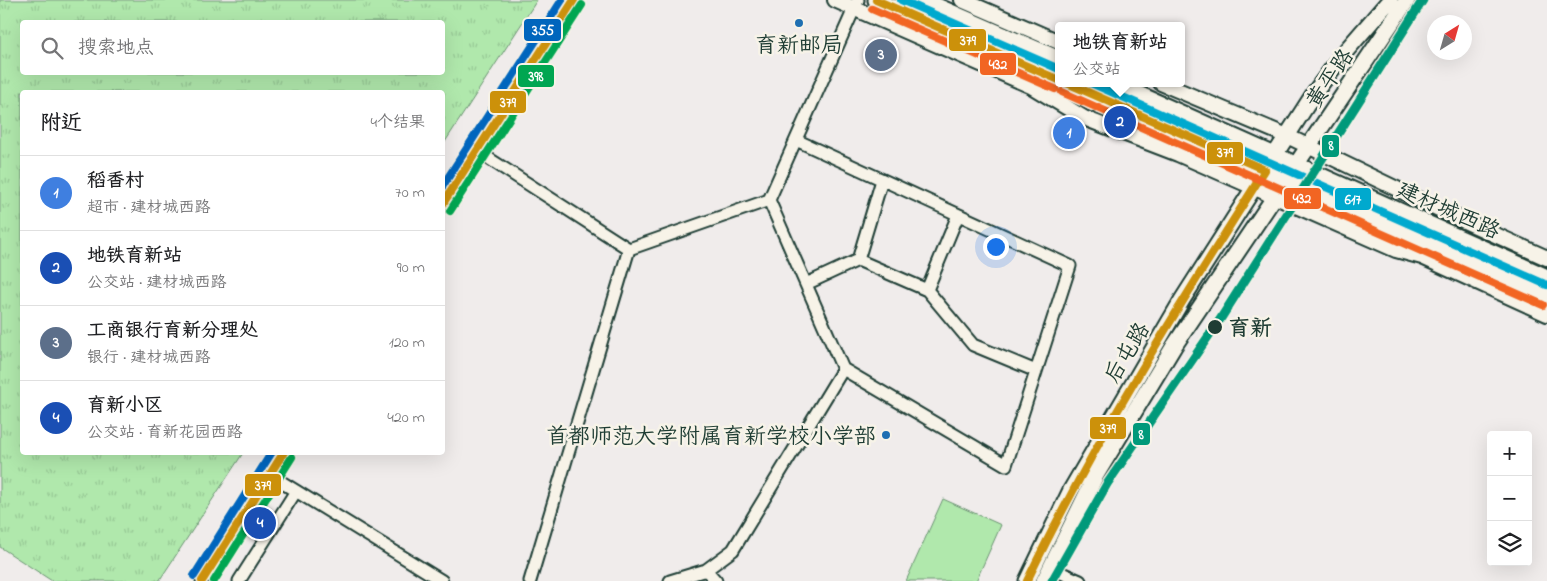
<!DOCTYPE html>
<html lang="zh">
<head>
<meta charset="utf-8">
<style>
  body { margin:0; font-family:"Indie Flower","LXGW WenKai TC",sans-serif; background:#f6f6f6; color:#202124 }
  .controls { position:absolute; right:15px; bottom:15px; display:grid; overflow:hidden; border-radius:5px; box-shadow:0 5px 20px #0002 }
  .controls button { width:45px; height:45px; display:grid; place-items:center; padding:0; border:0; border-bottom:1px solid #e0e0e0; background:#fff; color:#202124; font:25px sans-serif }
  .compass { position:absolute; left:1427px; top:15px; width:45px; height:45px; border-radius:50%; background:#fff; box-shadow:0 5px 20px #0002; rotate:37deg }
  .you { position:absolute; left:995px; top:246px; width:18px; height:18px; margin:-12px; border:4px solid #fff; border-radius:50%; background:#1a73e8; box-shadow:0 0 0 8px #1a73e833 }
  .badge { display:grid; place-items:center; width:32px; height:32px; border-radius:50%; background:#db2777; color:#fff; font-size:16px; font-weight:700 }
  .pin { position:absolute; translate:-50% -50%; border:2px solid #fff; box-shadow:0 1px 5px #0006 }
  .popup { position:absolute; left:1055px; top:22px; width:130px; height:65px; box-sizing:border-box; display:grid; place-content:center; border-radius:5px; background:#fff; filter:drop-shadow(0 1px 4px #0005); font-size:16px; white-space:nowrap; color:#757577 }
  .popup b { font-size:19px; color:#202124 }
  .popup::after { content:''; position:absolute; left:50%; top:100%; margin-left:-10px; border:10px solid transparent; border-top-color:#fff }
  .list { margin:0; padding:0; list-style:none }
  h2 { display:flex; justify-content:space-between; align-items:center; height:65px; margin:0; padding:0 20px; font-size:21px }
  h2 small { font-size:16px; font-weight:400; color:#757577 }
  .list li { display:grid; grid-template-columns:32px 1fr auto; gap:15px; align-items:center; box-sizing:border-box; height:75px; padding:0 20px; border-top:1px solid #e0e0e0 }
  .list b { display:block; font-size:19px; white-space:nowrap }
  .list p { margin:0; font-size:16px; white-space:nowrap; color:#757577 }
  .list em { font-size:16px; font-style:normal; color:#757577 }
  .icon { flex:none; width:28px; height:28px; fill:none; stroke:currentColor; stroke-width:2; stroke-linecap:round; stroke-linejoin:round }
  .map { position:relative; flex:none; width:1547px; height:581px; overflow:hidden }
  .search { position:absolute; background:#fff; box-shadow:0 5px 20px #0002; left:20px; top:20px; width:425px; height:55px; display:flex; align-items:center; gap:12px; box-sizing:border-box; padding:0 18px; border-radius:5px; color:#757577; font-size:19px }
  .panel { position:absolute; background:#fff; box-shadow:0 5px 20px #0002; left:20px; top:90px; width:425px; height:365px; border-radius:5px }
  .map>svg:first-child { display:block }
  .grass { fill:url(#grass-tufts); stroke:#689270; fill-rule:evenodd }
  .pitch { fill:#b0e8ac; stroke:#689270 }
  .lines { fill:none; stroke-linecap:round; stroke-linejoin:round }
  .minor-casing { stroke:#1f3d34; stroke-width:15 }
  .tertiary-casing { stroke:#1f3d34; stroke-width:18 }
  .secondary-casing { stroke:#1f3d34; stroke-width:19 }
  .minor { stroke:#f7f3e8; stroke-width:11 }
  .tertiary { stroke:#f7f3e8; stroke-width:14 }
  .secondary { stroke:#f7f3e8; stroke-width:15 }
  .bus-1-casing { stroke:#f7f3e8; stroke-width:11 }
  .bus-2-casing { stroke:#f7f3e8; stroke-width:11 }
  .bus-3-casing { stroke:#f7f3e8; stroke-width:11 }
  .bus-4-casing { stroke:#f7f3e8; stroke-width:11 }
  .bus-5-casing { stroke:#f7f3e8; stroke-width:11 }
  .bus-1 { stroke:#cc910a; stroke-width:8 }
  .bus-2 { stroke:#f26522; stroke-width:8 }
  .bus-3 { stroke:#00a9ce; stroke-width:8 }
  .bus-4 { stroke:#00a651; stroke-width:8 }
  .bus-5 { stroke:#0065bd; stroke-width:8 }
  .metro-1-casing { stroke:#f7f3e8; stroke-width:12 }
  .metro-1 { stroke:#00997a; stroke-width:9 }
  .poi-dot { fill:#1f6fb2; stroke:#f7f3e8; stroke-width:2 }
  .stop-dot { fill:#1f3d34; stroke:#f7f3e8; stroke-width:2 }
  .labels { text-anchor:middle; stroke-width:5; stroke-linejoin:round; paint-order:stroke }
  .poi-label { font-size:22px; fill:#1f3d34; stroke:#f7f3e8 }
  .street-label { font-size:22px; fill:#1f3d34; stroke:#f7f3e8 }
  .stop-label { font-size:22px; font-weight:bold; fill:#1f3d34; stroke:#f7f3e8; text-anchor:start }
  .line-badge { stroke:#f7f3e8; stroke-width:2 }
  .badge-label { font-size:14px; text-anchor:middle; font-weight:bold; fill:#fff }
</style>
</head>
<body>
<div class="map">
<svg width="1547" height="581" viewBox="0 0 1547 581">
  <defs>
    <pattern id="grass-tufts" width="24" height="20" patternUnits="userSpaceOnUse" patternTransform="scale(1.25)"><rect width="24" height="20" fill="#b0e8ac"/><path d="M3 7l-1-3M5 7V3M7 7l1-3M15 17l-1-3M17 17v-4M19 17l1-3" fill="none" stroke="#97c895"/></pattern>
  </defs>
  <rect width="100%" height="100%" fill="#f0eceb"/>
  <filter id="ink" filterUnits="userSpaceOnUse"><feTurbulence type="fractalNoise" baseFrequency=".02" numOctaves="2"/><feDisplacementMap in="SourceGraphic" scale="10" xChannelSelector="R" yChannelSelector="G"/><feConvolveMatrix kernelMatrix="1 2 1 2 8 2 1 2 1" color-interpolation-filters="sRGB"/></filter>
  <g filter="url(#ink)">
    <path class="grass" d="M0,0h537l-94,145 -1,-53h-420v360l221,1 -84,128h-107l-52,-34zM22,22h420v50h-420z"/>
    <path class="pitch" d="M943,499l58,26 -25,56h-70z"/>
    <g class="lines">
      <g class="minor-casing">
        <path id="minor" d="M796,140l274,126 -64,199 -163,-96
          M477,151l152,98
          M882,180l-24,80 69,30 31,-75
          M442,206l132,-206
          M806,284l52,-24
          M927,290l46,55 63,26
          M270,475l172,106
          M1050,568l30,13
          M706,570l10,11
          M202,581l82,-129
          M239,581l57,-90
          M530,581l99,-332 140,-49 89,-200
          M670,581l36,-11 27,-20 110,-181 -74,-169"/>
      </g>
      <g class="tertiary-casing">
        <path id="tertiary" d="M835,0l196,86 53,32 94,36 218,96 26,7 125,57
          M962,0l97,42
          M1161,83l126,53 162,78 98,44"/>
      </g>
      <g class="secondary-casing">
        <path id="secondary" d="M876,0l183,80
          M923,0l136,59
          M1066,83l481,213
          M1114,83l433,194
          M1027,581l44,-91 111,-190 133,-208 29,-39 46,-53
          M1044,581l52,-106 78,-129 233,-346"/>
      </g>
      <use href="#minor" class="minor"/>
      <use href="#tertiary" class="tertiary"/>
      <use href="#secondary" class="secondary"/>
      <g class="bus-1-casing">
        <path id="bus-1" d="M876,0l183,80
          M442,205l132,-205
          M202,581l82,-129
          M1027,581c69,-143 153,-277 238,-411l-198,-87"/>
      </g>
      <g class="bus-2-casing">
        <path id="bus-2" d="M872,9l183,80
          M1062,92l481,213"/>
      </g>
      <g class="bus-3-casing">
        <path id="bus-3" d="M901,0l158,69
          M1091,83l456,202"/>
      </g>
      <g class="bus-4-casing">
        <path id="bus-4" d="M450,211l132,-206
          M214,581l78,-124"/>
      </g>
      <g class="bus-5-casing">
        <path id="bus-5" d="M442,187l120,-187
          M194,576l78,-124"/>
      </g>
      <use href="#bus-1" class="bus-1"/>
      <use href="#bus-2" class="bus-2"/>
      <use href="#bus-3" class="bus-3"/>
      <use href="#bus-4" class="bus-4"/>
      <use href="#bus-5" class="bus-5"/>
      <g class="metro-1-casing">
        <path id="metro-1" d="M1052,581l55,-97 114,-166 202,-318"/>
      </g>
      <use href="#metro-1" class="metro-1"/>
    </g>
  </g>
  <g class="poi-dot">
    <circle cx="799" cy="23" r="5"/>
    <circle cx="886" cy="435" r="5"/>
  </g>
  <circle class="stop-dot" cx="1215" cy="327" r="8"/>
  <g class="labels">
    <g class="poi-label">
      <text x="799" y="52">育新邮局</text>
      <text x="876" y="443" text-anchor="end">首都师范大学附属育新学校小学部</text>
    </g>
    <g class="street-label">
      <text transform="translate(1329 78) rotate(-56)" y="8">黄平路</text>
      <text transform="translate(1449 209) rotate(24)" y="8">建材城西路</text>
      <text transform="translate(1126 352) rotate(-59)" y="8">后屯路</text>
    </g>
    <g class="stop-label">
      <text x="1228" y="335">育新</text>
    </g>
  </g>
  <g class="line-badge">
    <rect x="523" y="18" width="39" height="24" rx="5" fill="#0065bd"/>
    <rect x="948" y="28" width="39" height="24" rx="5" fill="#cc910a"/>
    <rect x="979" y="52" width="38" height="24" rx="5" fill="#f26522"/>
    <rect x="517" y="64" width="38" height="24" rx="5" fill="#00a651"/>
    <rect x="489" y="90" width="38" height="24" rx="5" fill="#cc910a"/>
    <rect x="1321" y="134" width="19" height="24" rx="5" fill="#00997a"/>
    <rect x="1206" y="141" width="38" height="24" rx="5" fill="#cc910a"/>
    <rect x="1283" y="187" width="39" height="23" rx="5" fill="#f26522"/>
    <rect x="1334" y="187" width="38" height="24" rx="5" fill="#00a9ce"/>
    <rect x="1089" y="416" width="38" height="24" rx="5" fill="#cc910a"/>
    <rect x="1132" y="422" width="19" height="24" rx="5" fill="#00997a"/>
    <rect x="244" y="473" width="38" height="24" rx="5" fill="#cc910a"/>
  </g>
  <g class="badge-label">
    <text x="543" y="35">355</text>
    <text x="968" y="45">379</text>
    <text x="998" y="69">432</text>
    <text x="536" y="81">398</text>
    <text x="508" y="107">379</text>
    <text x="1331" y="150">8</text>
    <text x="1225" y="157">379</text>
    <text x="1302" y="203">432</text>
    <text x="1353" y="204">617</text>
    <text x="1108" y="433">379</text>
    <text x="1141" y="439">8</text>
    <text x="263" y="490">379</text>
  </g>
</svg>
<div class="controls">
<button>+</button>
<button>−</button>
<button><svg class="icon" aria-label="layers" viewBox="0 0 24 24"><path d="M12 4l9 5-9 5-9-5zM3 14l9 5 9-5"/></svg></button>
</div>
<svg class="compass" viewBox="-18 -18 36 36"><path d="M0-13l5 13h-10z" fill="#e53935"/><path d="M0 13l5-13h-10z" fill="#757577"/></svg>
<div class="you"></div>
<div class="pin badge" style="left:1069px;top:133px;background:#3f7fe0">1</div>
<div class="pin badge" style="left:1120px;top:122px;background:#1a4fb4">2</div>
<div class="popup"><b>地铁育新站</b>公交站</div>
<div class="pin badge" style="left:881px;top:55px;background:#5c6f8a">3</div>
<div class="pin badge" style="left:260px;top:523px;background:#1a4fb4">4</div>
<div class="search"><svg class="icon" aria-label="search" viewBox="0 0 24 24"><circle cx="10" cy="10" r="6"/><path d="M15 15l6 6"/></svg>搜索地点</div>
<section class="panel">
<h2>附近<small>4个结果</small></h2>
<ul class="list">
<li><span class="badge" style="background:#3f7fe0">1</span><div><b>稻香村</b><p>超市 · 建材城西路</p></div><em>70 m</em></li>
<li><span class="badge" style="background:#1a4fb4">2</span><div><b>地铁育新站</b><p>公交站 · 建材城西路</p></div><em>90 m</em></li>
<li><span class="badge" style="background:#5c6f8a">3</span><div><b>工商银行育新分理处</b><p>银行 · 建材城西路</p></div><em>120 m</em></li>
<li><span class="badge" style="background:#1a4fb4">4</span><div><b>育新小区</b><p>公交站 · 育新花园西路</p></div><em>420 m</em></li>
</ul>
</section>
</div>
</body>
</html>
